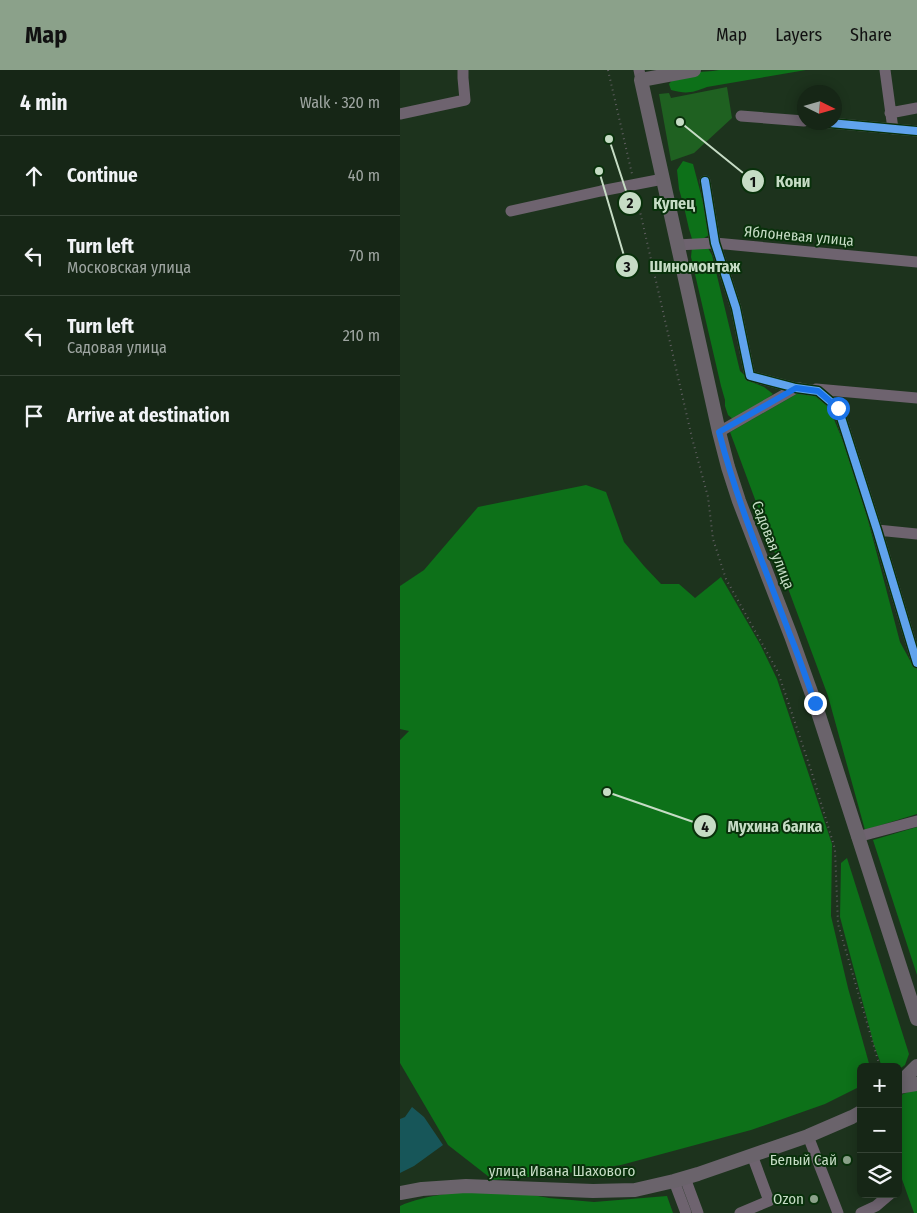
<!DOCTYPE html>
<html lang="en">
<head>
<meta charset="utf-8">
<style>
  body { margin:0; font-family:"Fira Sans Condensed",sans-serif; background:#1f2e1f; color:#f1f3f6 }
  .controls { position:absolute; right:15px; bottom:15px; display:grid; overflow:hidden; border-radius:8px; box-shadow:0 2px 12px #0003 }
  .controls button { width:45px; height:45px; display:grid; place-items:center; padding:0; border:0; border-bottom:1px solid #354335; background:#162616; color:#f1f3f6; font:25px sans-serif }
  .compass { position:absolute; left:397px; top:15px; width:45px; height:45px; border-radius:50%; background:#162616; box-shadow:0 2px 12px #0003; rotate:95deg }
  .stop { position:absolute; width:15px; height:15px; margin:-11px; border:4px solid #1a73e8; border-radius:50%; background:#fff }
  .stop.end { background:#1a73e8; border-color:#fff; box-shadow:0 1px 5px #0008 }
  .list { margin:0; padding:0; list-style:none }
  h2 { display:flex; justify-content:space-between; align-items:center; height:65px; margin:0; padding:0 20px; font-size:21px }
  h2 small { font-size:16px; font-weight:400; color:#9ea5a1 }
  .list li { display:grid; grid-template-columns:32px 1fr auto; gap:15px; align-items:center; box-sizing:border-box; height:80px; padding:0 20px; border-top:1px solid #354335 }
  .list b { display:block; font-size:19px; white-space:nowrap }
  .list p { margin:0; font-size:16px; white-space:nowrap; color:#9ea5a1 }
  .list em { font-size:16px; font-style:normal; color:#9ea5a1 }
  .icon { flex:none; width:28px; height:28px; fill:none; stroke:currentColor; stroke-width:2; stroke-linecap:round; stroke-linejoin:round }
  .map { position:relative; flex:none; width:517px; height:1143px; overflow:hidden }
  header { display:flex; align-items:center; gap:30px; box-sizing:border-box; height:70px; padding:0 25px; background:#8ba18a; color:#111 }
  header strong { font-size:24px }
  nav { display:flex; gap:28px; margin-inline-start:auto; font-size:18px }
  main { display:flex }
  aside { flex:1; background:#162616 }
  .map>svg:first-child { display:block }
  .green { fill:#1f6121 }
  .forest { fill:#0d7119 }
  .water { fill:#175659 }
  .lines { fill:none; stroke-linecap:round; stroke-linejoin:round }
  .path { stroke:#615f62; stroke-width:2; stroke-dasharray:1 4; stroke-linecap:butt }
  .minor { stroke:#6e636f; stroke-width:11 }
  .major { stroke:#6a636b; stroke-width:14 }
  .cycleway-casing { stroke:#09310b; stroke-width:11 }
  .cycleway { stroke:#60a3ed; stroke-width:8 }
  .route { stroke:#1a73e8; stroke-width:6 }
  .poi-dot { fill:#8ba18a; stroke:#09310b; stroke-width:2 }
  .labels { text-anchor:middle; stroke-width:4; stroke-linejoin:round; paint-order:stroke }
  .street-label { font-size:15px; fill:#c6dcc5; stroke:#09310b }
  .poi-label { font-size:15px; fill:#c6dcc5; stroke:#09310b; text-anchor:end }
  .leader { fill:none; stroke:#c6dcc5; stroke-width:2 }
  .callout-dot { fill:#c6dcc5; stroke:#09310b; stroke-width:2 }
  .mark-label { font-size:15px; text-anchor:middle; font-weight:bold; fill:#111 }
  .callout-label { font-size:16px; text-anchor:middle; font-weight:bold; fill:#c6dcc5; stroke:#09310b; stroke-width:4; stroke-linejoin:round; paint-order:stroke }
</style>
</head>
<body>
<header>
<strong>Map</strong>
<nav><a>Map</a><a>Layers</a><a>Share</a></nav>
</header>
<main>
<aside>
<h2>4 min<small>Walk · 320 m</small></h2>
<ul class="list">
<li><svg class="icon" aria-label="ahead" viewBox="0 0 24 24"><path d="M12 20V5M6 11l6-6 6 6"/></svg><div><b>Continue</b></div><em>40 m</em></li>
<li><svg class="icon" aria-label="left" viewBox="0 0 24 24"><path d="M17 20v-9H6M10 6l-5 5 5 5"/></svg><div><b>Turn left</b><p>Московская улица</p></div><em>70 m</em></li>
<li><svg class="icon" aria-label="left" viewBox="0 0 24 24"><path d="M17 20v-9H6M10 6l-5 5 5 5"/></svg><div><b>Turn left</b><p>Садовая улица</p></div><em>210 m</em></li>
<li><svg class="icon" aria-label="arrive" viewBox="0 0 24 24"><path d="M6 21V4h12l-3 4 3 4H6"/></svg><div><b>Arrive at destination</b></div></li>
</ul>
</aside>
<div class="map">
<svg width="517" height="1143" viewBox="0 0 517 1143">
  <rect width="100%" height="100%" fill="#1d331d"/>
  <path class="green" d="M327,17l5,31 -38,35 -23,8 -12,-67 10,-1 2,5z"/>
  <path class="forest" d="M319,0h87l-99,17c-15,6 -21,7 -36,3l-2,-6c11,-14 34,-11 50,-14z
    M283,91l10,3 15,57 1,14 -8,5 -9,-1 -3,-10 -5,-22 -5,-18 -2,-19z
    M292,177l16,1 4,7 28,116 12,11 12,5 9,7 -18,14 -20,13 -7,-6 -3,-9v-6l-4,-14 -30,-129z
    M400,322l18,5 11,10 18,44 15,46 38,145 12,22 5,3v147l-52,16 -37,-134 -98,-264z
    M186,415l20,7 18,50 20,24 17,18h18l16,14 26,-21 39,67 17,35 55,165 -1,72 17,72 22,79h-9v19l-36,18 -74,26 -130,35 -60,9 -68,6 -45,-35 -48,-82v-323l9,-9 -9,-2v-143l24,-16 54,-63z
    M517,757v148l-44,-135z
    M447,788l62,196 -4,11 -7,5v-3h-16l-8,-22 -34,-128 1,-54z
    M517,1019v124h-3l-16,-45v-70l5,-4z
    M93,1118l56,10 45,4 73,-6 6,17h-273v-7c26,-12 64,-14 93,-18z"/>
  <path class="water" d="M12,1037l12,10 19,28 -29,21 -14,7v-54l5,-2z"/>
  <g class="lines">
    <path class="path" d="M208,0l24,104
      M236,124l56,244 16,59 5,42 13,40 52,93 33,98 24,79 3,75 42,143"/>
    <path class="minor" d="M239,0l2,10
      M485,0l8,59
      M490,43l27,-5
      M0,44l65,-14 -2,-22v-8
      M341,46l63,5
      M419,52l98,9
      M305,111l10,62 21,65 14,68 46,12 22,3 20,17 39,122 40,133
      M111,141l90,-20 62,-12
      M277,175l38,-2 202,19
      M416,319l101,9
      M319,362l77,-44h4
      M477,460l40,4
      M457,767l60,-16
      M408,1066l30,77
      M285,1108l13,35
      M274,1111l12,32
      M340,1143l29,-12 -17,-46
      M461,1143l15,-7 14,-12"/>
    <path class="major" d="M294,0l-53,10 78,352 9,35 11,34 52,135 24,67 102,316
      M498,1015l19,-19
      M498,1017l19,-3
      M0,1123l22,-4 44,-3 127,5 42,-1 39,-9 24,-7 110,-38 44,-19 9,-5"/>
    <g class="cycleway-casing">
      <path id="cycleway" d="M419,52l98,9
        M305,111l10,62 21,65 14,68 46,12 22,3 20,17 39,122 40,133"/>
    </g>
    <use href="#cycleway" class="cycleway"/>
  </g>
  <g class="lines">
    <path class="route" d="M415,633c-8,-22 -16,-46 -25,-68 -25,-67 -53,-133 -71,-203l77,-44 22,3 20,17"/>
  </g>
  <g class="poi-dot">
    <circle cx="447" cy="1090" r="5"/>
    <circle cx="414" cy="1129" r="5"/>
  </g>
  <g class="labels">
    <g class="street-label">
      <text transform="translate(399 166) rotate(5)" y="5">Яблоневая улица</text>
      <text transform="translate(373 475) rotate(69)" y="5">Садовая улица</text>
      <text x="162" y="1106">улица Ивана Шахового</text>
    </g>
    <g class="poi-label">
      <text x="437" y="1095">Белый Сай</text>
      <text x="404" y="1134">Ozon</text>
    </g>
  </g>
  <path class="leader" d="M280 52L353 111M209 69L230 133M199 101L227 196M207 722L305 756"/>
  <g class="callout-dot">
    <circle cx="280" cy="52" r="5"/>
    <circle cx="209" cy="69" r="5"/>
    <circle cx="199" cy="101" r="5"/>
    <circle cx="207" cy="722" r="5"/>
    <circle cx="353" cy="111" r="12"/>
    <circle cx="230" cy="133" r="12"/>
    <circle cx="227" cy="196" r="12"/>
    <circle cx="305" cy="756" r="12"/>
  </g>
  <g class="mark-label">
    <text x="353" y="117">1</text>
    <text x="230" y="138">2</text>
    <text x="227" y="202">3</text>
    <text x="305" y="762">4</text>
  </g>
  <g class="callout-label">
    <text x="393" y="117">Кони</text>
    <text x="274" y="139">Купец</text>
    <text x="295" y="202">Шиномонтаж</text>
    <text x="375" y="762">Мухина балка</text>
  </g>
</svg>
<div class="controls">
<button>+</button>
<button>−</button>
<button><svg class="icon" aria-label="layers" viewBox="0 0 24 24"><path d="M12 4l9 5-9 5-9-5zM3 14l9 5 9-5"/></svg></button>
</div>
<svg class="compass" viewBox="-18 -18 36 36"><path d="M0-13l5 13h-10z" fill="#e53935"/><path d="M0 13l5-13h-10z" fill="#9ea5a1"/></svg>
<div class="stop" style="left:438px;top:338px"></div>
<div class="stop end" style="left:415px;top:633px"></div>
</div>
</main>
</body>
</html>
